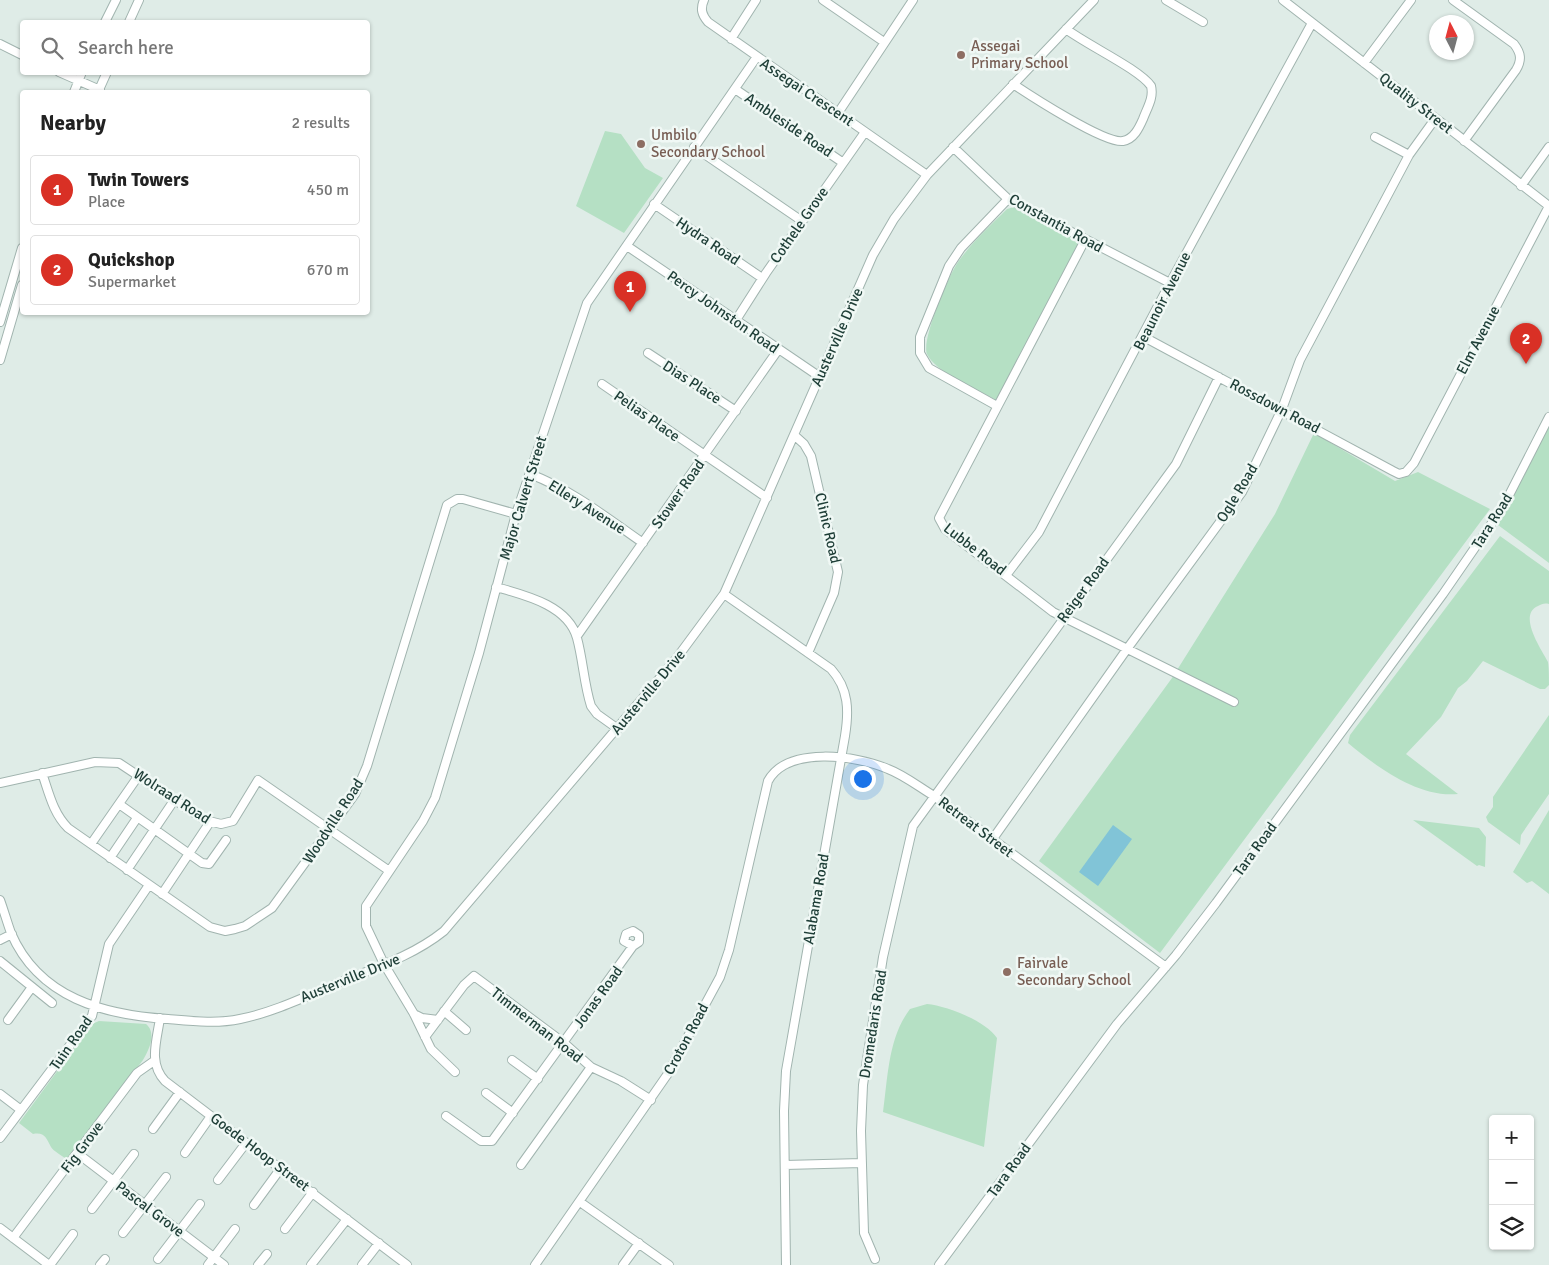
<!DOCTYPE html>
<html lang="en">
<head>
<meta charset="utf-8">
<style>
  body { margin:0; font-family:Signika,sans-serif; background:#f6f6f6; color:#222 }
  .controls { position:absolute; right:15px; bottom:15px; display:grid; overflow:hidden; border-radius:5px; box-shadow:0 1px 4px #0004 }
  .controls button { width:45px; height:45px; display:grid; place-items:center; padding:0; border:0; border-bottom:1px solid #e0e0e0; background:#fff; color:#222; font:25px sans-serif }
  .compass { position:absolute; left:1429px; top:15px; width:45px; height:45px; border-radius:50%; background:#fff; box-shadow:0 1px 4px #0004; rotate:354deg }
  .you { position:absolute; left:862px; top:778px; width:18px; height:18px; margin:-12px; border:4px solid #fff; border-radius:50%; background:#1a73e8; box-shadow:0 0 0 8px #1a73e833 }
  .badge { display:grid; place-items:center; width:32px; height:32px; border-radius:50%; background:#d93025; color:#fff; font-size:16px; font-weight:700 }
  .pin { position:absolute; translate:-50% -41px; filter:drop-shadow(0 1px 2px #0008) }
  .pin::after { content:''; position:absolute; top:26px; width:18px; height:15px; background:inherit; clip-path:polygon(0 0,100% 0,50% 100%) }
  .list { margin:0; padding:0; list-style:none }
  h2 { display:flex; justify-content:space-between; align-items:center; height:65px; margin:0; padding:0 20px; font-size:21px }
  h2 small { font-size:16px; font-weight:400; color:#767676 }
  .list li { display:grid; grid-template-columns:32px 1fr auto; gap:15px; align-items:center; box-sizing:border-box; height:70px; margin:0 10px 10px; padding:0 10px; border:1px solid #e0e0e0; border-radius:5px }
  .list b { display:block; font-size:19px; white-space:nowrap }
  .list p { margin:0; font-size:16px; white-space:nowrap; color:#767676 }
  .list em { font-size:16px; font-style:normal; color:#767676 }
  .icon { flex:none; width:28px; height:28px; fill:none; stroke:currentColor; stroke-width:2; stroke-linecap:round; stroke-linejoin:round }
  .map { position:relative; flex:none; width:1549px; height:1265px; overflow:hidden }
  .search { position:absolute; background:#fff; box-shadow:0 1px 4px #0004; left:20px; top:20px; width:350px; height:55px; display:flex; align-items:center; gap:12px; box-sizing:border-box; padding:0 18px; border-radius:5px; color:#767676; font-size:19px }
  .panel { position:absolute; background:#fff; box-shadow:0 1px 4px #0004; left:20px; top:90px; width:350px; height:225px; border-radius:5px }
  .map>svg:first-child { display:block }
  .green { fill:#b5e0c4 }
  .water { fill:#81c4d7 }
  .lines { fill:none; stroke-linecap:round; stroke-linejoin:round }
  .minor-casing { stroke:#a1b4af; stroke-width:10 }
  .minor { stroke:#fff; stroke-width:8 }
  .education-dot { fill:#8d6e63; stroke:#f0f8f5; stroke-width:2 }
  .labels { text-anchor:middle; stroke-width:5; stroke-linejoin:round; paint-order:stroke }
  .education-label { font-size:15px; fill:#785e54; stroke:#f0f8f5; text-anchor:start }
  .street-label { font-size:15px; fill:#1e3e37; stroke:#f0f8f5 }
</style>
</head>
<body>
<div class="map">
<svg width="1549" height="1265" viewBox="0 0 1549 1265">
  <rect width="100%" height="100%" fill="#dfece7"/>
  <path class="green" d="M605,131l16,3 24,34 18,10 -39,55 -48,-27z
    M1014,207l64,33v7l-82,153c-18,-10 -61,-28 -69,-46 -6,-14 22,-79 31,-92 14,-20 32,-36 49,-53z
    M1549,419v144l-51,-38z
    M1314,433l81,48 23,-9 72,37 -330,444 -121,-92 133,-183 103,-164z
    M1500,536l49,35v33c-5,-1 -7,0 -11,2 -21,9 4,44 10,56 1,6 1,16 1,23l-4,4h-5l-57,-28 -16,20 -9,7 -17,29 -35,37 52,40c-40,4 -81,-27 -110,-51l2,-8z
    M1549,715v79l-28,41 -1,10 -32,-23 -2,-5 7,-10v-10z
    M1549,810v84l-17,-13 -5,2 -14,-11z
    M1413,820l66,8 7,9 -1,30 -6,-2 -2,1z
    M927,1004c20,2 59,17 70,34l-13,109 -101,-35c5,-35 5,-74 27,-103z
    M99,1021l47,3c11,9 3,26 -3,36l-76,100c-4,-4 -14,-9 -16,-13 -5,-9 -6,-15 -18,-13l-14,-11 73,-99z"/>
  <path class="water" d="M1113,825l19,14 -34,47 -19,-14z"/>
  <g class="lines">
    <g class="minor-casing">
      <path id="minor" d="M704,0c-4,9 -2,15 4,22l219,153
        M823,0l61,42
        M1166,0l37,22
        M1283,0l266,206
        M1453,0l61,44c7,9 8,16 2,26l-52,71
        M105,22l11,-22
        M129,22l10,-22
        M731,39l25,-39
        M0,44l22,11
        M1364,63l47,-63
        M59,72l41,18
        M1013,84c18,12 92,60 110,57 11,-2 16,-13 20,-22 4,-11 11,-21 8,-33 -12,-17 -64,-41 -85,-57
        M735,89l107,73
        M74,92l8,-20
        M98,92l9,-20
        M838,113l75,-113
        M1375,137l34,18
        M694,147l108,74
        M953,147l55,52 162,84
        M1521,186l28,-39
        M654,204l108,74
        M1085,240l-146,278 6,11 108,83 181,90
        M627,246l193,131
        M736,320l30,-47 99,-141
        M0,322l22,-74
        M1144,337l249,134 6,3 7,-2 8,-9 135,-257
        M648,353l88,58
        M0,360l22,-75
        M602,384l165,114
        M997,406l-68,-38 -9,-15v-16l29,-71 12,-18 47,-49
        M794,435l10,9 7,12 27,116 -4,21 -26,60
        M530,474c42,16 77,44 113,69
        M1007,574l32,-42 131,-249 142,-260
        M496,587c28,8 72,18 81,51 6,22 7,46 14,68l6,8 21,15
        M724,594l107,75c18,20 18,42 14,67l-59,335 -2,40 2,154
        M577,636l201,-286
        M42,773c7,20 11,40 26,55l142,99 15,4 10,-2 10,-3 27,-18 83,-114 12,-28 80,-261 10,-6h6l53,15
        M0,783l95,-21 24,1 86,57 16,4 12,-3 25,-41 130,90
        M119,804l83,59 7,1 17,-24
        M992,840l135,-191 115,-157 40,-83 18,-49 109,-205 26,-36
        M91,844l48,-69
        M110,858l27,-40
        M127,870l48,-71
        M162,894l48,-72
        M0,900c4,11 7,22 11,33 28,65 93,82 157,86 23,2 49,5 72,0 35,-7 69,-24 103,-38 35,-14 71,-26 101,-50l232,-272 48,-65 149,-339 21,-36 33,-44 167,-175
        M0,940l12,-6
        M0,961l52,42
        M444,1011l22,19
        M414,1014l8,4 16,2
        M160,1018c-3,22 -12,45 5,63l242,184
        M8,1020l24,-33
        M425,1037l39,-52 10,-9 90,67 27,24 30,14 30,19
        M512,1060l26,19
        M455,1072l-24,-23 -17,-35 -30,-50 -18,-38v-20l57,-85 12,-23 44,-145 37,-139 71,-211 169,-245
        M486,1093l27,20
        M0,1094l21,16
        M446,1116l35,25h11l141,-195 6,-4v-7l-6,-4 -7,3 -2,7 9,5
        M153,1129l27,-37
        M0,1138l92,-122 17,-72 40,-59
        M77,1153l147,112
        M185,1153l26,-37
        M521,1165l70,-98
        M785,1165l77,-2
        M218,1180l28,-37
        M580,1202l89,63
        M254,1205l27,-37
        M92,1209l42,-55
        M0,1228l49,37
        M285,1229l28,-37
        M123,1233l43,-56
        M13,1238l124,-165 17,-12
        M158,1259l42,-55
        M875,1259l-11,-26 -3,-102 2,-46 20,-128 30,-131 263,-362 43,-87
        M50,1265l23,-31
        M100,1265l5,-6
        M208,1265l27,-36
        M258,1265l9,-11
        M311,1265l36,-46
        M362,1265l17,-22
        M535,1265l132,-190 53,-98 9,-27 39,-169c19,-35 88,-26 120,-12 16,6 31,18 46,27l232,171
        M623,1265l16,-22
        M939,1265l178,-241 59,-69 40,-52 227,-309 60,-87 46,-90"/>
    </g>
    <use href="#minor" class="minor"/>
  </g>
  <g class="education-dot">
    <circle cx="961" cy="55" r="5"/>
    <circle cx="641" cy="144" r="5"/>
    <circle cx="1007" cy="972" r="5"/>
  </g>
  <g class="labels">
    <g class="education-label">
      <text x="971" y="51">Assegai<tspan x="971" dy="17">Primary School</tspan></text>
      <text x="651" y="140">Umbilo<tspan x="651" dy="17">Secondary School</tspan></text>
      <text x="1017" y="968">Fairvale<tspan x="1017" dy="17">Secondary School</tspan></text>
    </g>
    <g class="street-label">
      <text transform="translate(807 92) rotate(34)" y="5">Assegai Crescent</text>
      <text transform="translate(1416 103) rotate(38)" y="5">Quality Street</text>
      <text transform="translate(789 125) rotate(34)" y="5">Ambleside Road</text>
      <text transform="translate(1056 223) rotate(29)" y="5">Constantia Road</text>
      <text transform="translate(799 225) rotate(-55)" y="5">Cothele Grove</text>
      <text transform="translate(708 241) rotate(34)" y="5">Hydra Road</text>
      <text transform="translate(1162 301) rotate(-63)" y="5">Beaunoir Avenue</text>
      <text transform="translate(723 312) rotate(35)" y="5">Percy Johnston Road</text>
      <text transform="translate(837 337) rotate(-66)" y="5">Austerville Drive</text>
      <text transform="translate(1478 340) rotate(-62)" y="5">Elm Avenue</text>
      <text transform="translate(692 382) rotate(33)" y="5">Dias Place</text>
      <text transform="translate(1275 406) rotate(28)" y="5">Rossdown Road</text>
      <text transform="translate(647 416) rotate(35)" y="5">Pelias Place</text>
      <text transform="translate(1237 493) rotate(-59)" y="5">Ogle Road</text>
      <text transform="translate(678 494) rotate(-55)" y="5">Stower Road</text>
      <text transform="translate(523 498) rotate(-73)" y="5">Major Calvert Street</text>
      <text transform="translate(587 507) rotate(32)" y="5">Ellery Avenue</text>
      <text transform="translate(1492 521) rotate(-58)" y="5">Tara Road</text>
      <text transform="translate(828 528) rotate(77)" y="5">Clinic Road</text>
      <text transform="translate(975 549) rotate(38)" y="5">Lubbe Road</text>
      <text transform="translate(1083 590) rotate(-54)" y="5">Reiger Road</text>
      <text transform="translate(648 692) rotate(-50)" y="5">Austerville Drive</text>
      <text transform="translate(172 796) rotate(33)" y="5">Wolraad Road</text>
      <text transform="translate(333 821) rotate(-57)" y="5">Woodville Road</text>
      <text transform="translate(976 827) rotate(37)" y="5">Retreat Street</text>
      <text transform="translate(1255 849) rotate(-54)" y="5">Tara Road</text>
      <text transform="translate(816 899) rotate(-80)" y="5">Alabama Road</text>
      <text transform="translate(350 978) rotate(-22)" y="5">Austerville Drive</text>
      <text transform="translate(598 997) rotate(-54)" y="5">Jonas Road</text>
      <text transform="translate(873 1024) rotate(-81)" y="5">Dromedaris Road</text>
      <text transform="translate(537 1025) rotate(38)" y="5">Timmerman Road</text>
      <text transform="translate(686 1039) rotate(-62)" y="5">Croton Road</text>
      <text transform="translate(71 1043) rotate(-55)" y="5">Tuin Road</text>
      <text transform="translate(82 1147) rotate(-53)" y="5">Fig Grove</text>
      <text transform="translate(260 1152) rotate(37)" y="5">Goede Hoop Street</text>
      <text transform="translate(1009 1170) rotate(-54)" y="5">Tara Road</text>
      <text transform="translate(150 1209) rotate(37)" y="5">Pascal Grove</text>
    </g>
  </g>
</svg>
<div class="controls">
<button>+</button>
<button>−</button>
<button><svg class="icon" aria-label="layers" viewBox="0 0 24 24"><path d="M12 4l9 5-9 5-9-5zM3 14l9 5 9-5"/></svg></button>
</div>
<svg class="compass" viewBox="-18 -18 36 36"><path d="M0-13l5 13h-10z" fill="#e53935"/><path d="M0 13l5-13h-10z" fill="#767676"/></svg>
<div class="you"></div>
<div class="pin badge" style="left:630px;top:312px">1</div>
<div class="pin badge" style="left:1526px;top:364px">2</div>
<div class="search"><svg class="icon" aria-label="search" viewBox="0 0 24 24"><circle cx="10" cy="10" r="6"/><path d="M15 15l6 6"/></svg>Search here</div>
<section class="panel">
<h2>Nearby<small>2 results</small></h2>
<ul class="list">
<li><span class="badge">1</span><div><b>Twin Towers</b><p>Place</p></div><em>450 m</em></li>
<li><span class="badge">2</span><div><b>Quickshop</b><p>Supermarket</p></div><em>670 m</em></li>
</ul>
</section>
</div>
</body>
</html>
